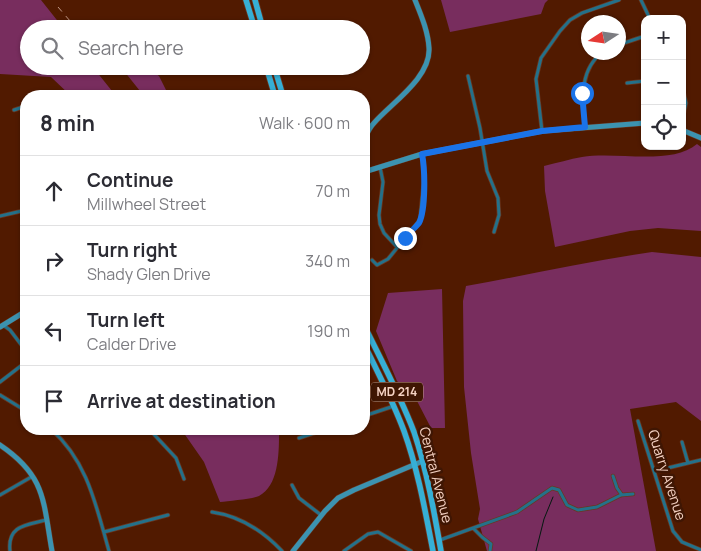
<!DOCTYPE html>
<html lang="en">
<head>
<meta charset="utf-8">
<style>
  body { margin:0; font-family:Manrope,sans-serif; background:#f2f2f3; color:#2b2b33 }
  .controls { position:absolute; right:15px; top:15px; display:grid; overflow:hidden; border-radius:10px; box-shadow:0 1px 4px #0004 }
  .controls button { width:45px; height:45px; display:grid; place-items:center; padding:0; border:0; border-bottom:1px solid #e1e1e2; background:#fff; color:#2b2b33; font:25px sans-serif }
  .compass { position:absolute; left:581px; top:15px; width:45px; height:45px; border-radius:50%; background:#fff; box-shadow:0 1px 4px #0004; rotate:258deg }
  .stop { position:absolute; width:15px; height:15px; margin:-11px; border:4px solid #1a73e8; border-radius:50%; background:#fff }
  .stop.end { background:#1a73e8; border-color:#fff; box-shadow:0 1px 5px #0008 }
  .list { margin:0; padding:0; list-style:none }
  h2 { display:flex; justify-content:space-between; align-items:center; height:65px; margin:0; padding:0 20px; font-size:21px }
  h2 small { font-size:16px; font-weight:400; color:#7c7c81 }
  .list li { display:grid; grid-template-columns:32px 1fr auto; gap:15px; align-items:center; box-sizing:border-box; height:70px; padding:0 20px; border-top:1px solid #e1e1e2 }
  .list b { display:block; font-size:19px; white-space:nowrap }
  .list p { margin:0; font-size:16px; white-space:nowrap; color:#7c7c81 }
  .list em { font-size:16px; font-style:normal; color:#7c7c81 }
  .icon { flex:none; width:28px; height:28px; fill:none; stroke:currentColor; stroke-width:2; stroke-linecap:round; stroke-linejoin:round }
  .map { position:relative; flex:none; width:701px; height:551px; overflow:hidden }
  .search { position:absolute; background:#fff; box-shadow:0 1px 4px #0004; left:20px; top:20px; width:350px; height:55px; display:flex; align-items:center; gap:12px; box-sizing:border-box; padding:0 18px; border-radius:28px; color:#7c7c81; font-size:19px }
  .panel { position:absolute; background:#fff; box-shadow:0 1px 4px #0004; left:20px; top:90px; width:350px; height:345px; border-radius:20px }
  .map>svg:first-child { display:block }
  .green { fill:#782d5e }
  .lines { fill:none; stroke-linecap:round; stroke-linejoin:round }
  .stream { stroke:#041910; stroke-width:1 }
  .street-casing { stroke:#6b371f; stroke-width:4.5 }
  .secondary-casing { stroke:#6b371f; stroke-width:6 }
  .primary-casing { stroke:#6b371f; stroke-width:7 }
  .street { stroke:#24718a; stroke-width:3 }
  .secondary { stroke:#3c93b0; stroke-width:5 }
  .primary { stroke:#36afd5; stroke-width:5.5 }
  .rail { stroke:#c29886; stroke-width:1; stroke-dasharray:6 6; stroke-linecap:butt }
  .route { stroke:#1a73e8; stroke-width:6 }
  .labels { text-anchor:middle; stroke-width:5; stroke-linejoin:round; paint-order:stroke }
  .shield { fill:#3f1603; stroke:#be9a89; stroke-width:1 }
  .shield-label { font-size:12px; font-weight:bold; fill:#f5d2c3 }
  .street-label { font-size:14px; fill:#f5d2c3; stroke:#3f1603 }
</style>
</head>
<body>
<div class="map">
<svg width="701" height="551" viewBox="0 0 701 551">
  <rect width="100%" height="100%" fill="#511a00"/>
  <path class="green" d="M0,0h41l23,29h-35v37h63l24,30h-45l-20,-19 -51,-3z
    M441,0h107l-3,3 -4,11 -91,18z
    M120,66h25l14,10 10,20h-25z
    M697,144l4,3v84l-43,-3 -28,3 -75,16 -10,-56 -1,-25c13,-3 26,-7 38,-9 34,-6 89,9 115,-13z
    M652,252l49,5v164l-25,-19 -46,7 26,142h-169l-9,-32 2,-10 -9,-56 -7,-66 -1,-86 3,-15c62,-11 123,-25 186,-34z
    M442,289l3,139h-14l-15,-29 -19,-18 -21,-50 12,-38z
    M181,429h98c0,20 1,56 -20,67 -7,3 -30,5 -39,6l-16,-40z"/>
  <g class="lines">
    <path class="stream" d="M536,551l8,-32 9,-22"/>
    <g class="street-casing">
      <path id="street" d="M641,0l9,19
        M618,45l27,-9
        M468,76l12,52 7,43 11,27 1,17 -5,17
        M627,83l18,-2
        M682,85l4,18 -4,19
        M35,93l3,3
        M14,110l12,-4
        M585,127c-2,-26 -7,-57 18,-75
        M542,131l-6,-52 5,-21 19,-27 10,-11 12,-7 37,-13
        M380,167l3,15 -4,33 1,9 4,9 13,14
        M0,216l26,-6
        M372,260l5,5 11,-6 32,-39 4,-40 -2,-26
        M3,325l7,5 16,21
        M0,382l26,-20
        M0,395l26,16
        M364,416l30,-10
        M638,421l35,110 9,11 19,8
        M51,429c37,33 45,77 58,122
        M149,429l27,29 8,21
        M299,438l28,-9
        M682,442l6,21
        M655,471l46,-11
        M613,476l4,12 5,7
        M292,485l7,13 22,17
        M0,495l33,-19
        M212,512c28,4 51,19 70,39
        M474,529l8,8 9,7 -1,7
        M104,532l64,-17
        M440,540l77,-28 35,-24 7,2 8,15 11,5 19,-3 24,-12 12,-1
        M10,551c-3,-26 17,-26 36,-31
        M344,551l24,-17 10,-2 33,19"/>
    </g>
    <g class="secondary-casing">
      <path id="secondary" d="M682,130l19,8
        M364,140c3,-6 5,-12 10,-17 16,-19 57,-45 55,-75 -1,-17 -8,-33 -14,-48
        M364,172l58,-18 120,-23 103,-8
        M0,327l26,-16
        M0,445c46,31 43,56 52,106
        M293,551l32,-40 13,-13 16,-8 69,-29"/>
    </g>
    <g class="primary-casing">
      <path id="primary" d="M246,0l9,29
        M255,0l8,29
        M266,66l9,30
        M274,66l9,30
        M364,325c17,35 36,70 50,107 13,39 20,79 27,119
        M364,344c14,29 29,57 40,87 14,39 21,79 29,120"/>
    </g>
    <use href="#street" class="street"/>
    <use href="#secondary" class="secondary"/>
    <use href="#primary" class="primary"/>
    <path class="rail" d="M58,7l19,22"/>
  </g>
  <g class="lines">
    <path class="route" d="M405,238c4,-5 10,-10 14,-15 7,-14 6,-54 3,-69l120,-23 43,-4 -3,-34"/>
  </g>
  <g class="labels">
    <rect class="shield" x="371" y="382.5" width="52" height="19" rx="4"/>
    <g class="shield-label">
      <text x="397" y="396">MD 214</text>
    </g>
    <g class="street-label">
      <text transform="translate(436 475) rotate(76)" y="5">Central Avenue</text>
      <text transform="translate(667 475) rotate(72)" y="5">Quarry Avenue</text>
    </g>
  </g>
</svg>
<div class="controls">
<button>+</button>
<button>−</button>
<button><svg class="icon" aria-label="locate" viewBox="0 0 24 24"><circle cx="12" cy="12" r="6"/><path d="M12 2v4M12 18v4M2 12h4M18 12h4"/></svg></button>
</div>
<svg class="compass" viewBox="-18 -18 36 36"><path d="M0-13l5 13h-10z" fill="#e53935"/><path d="M0 13l5-13h-10z" fill="#7c7c81"/></svg>
<div class="stop" style="left:582px;top:93px"></div>
<div class="stop end" style="left:405px;top:238px"></div>
<div class="search"><svg class="icon" aria-label="search" viewBox="0 0 24 24"><circle cx="10" cy="10" r="6"/><path d="M15 15l6 6"/></svg>Search here</div>
<section class="panel">
<h2>8 min<small>Walk · 600 m</small></h2>
<ul class="list">
<li><svg class="icon" aria-label="ahead" viewBox="0 0 24 24"><path d="M12 20V5M6 11l6-6 6 6"/></svg><div><b>Continue</b><p>Millwheel Street</p></div><em>70 m</em></li>
<li><svg class="icon" aria-label="right" viewBox="0 0 24 24"><path d="M7 20v-9h11M14 6l5 5-5 5"/></svg><div><b>Turn right</b><p>Shady Glen Drive</p></div><em>340 m</em></li>
<li><svg class="icon" aria-label="left" viewBox="0 0 24 24"><path d="M17 20v-9H6M10 6l-5 5 5 5"/></svg><div><b>Turn left</b><p>Calder Drive</p></div><em>190 m</em></li>
<li><svg class="icon" aria-label="arrive" viewBox="0 0 24 24"><path d="M6 21V4h12l-3 4 3 4H6"/></svg><div><b>Arrive at destination</b></div></li>
</ul>
</section>
</div>
</body>
</html>
